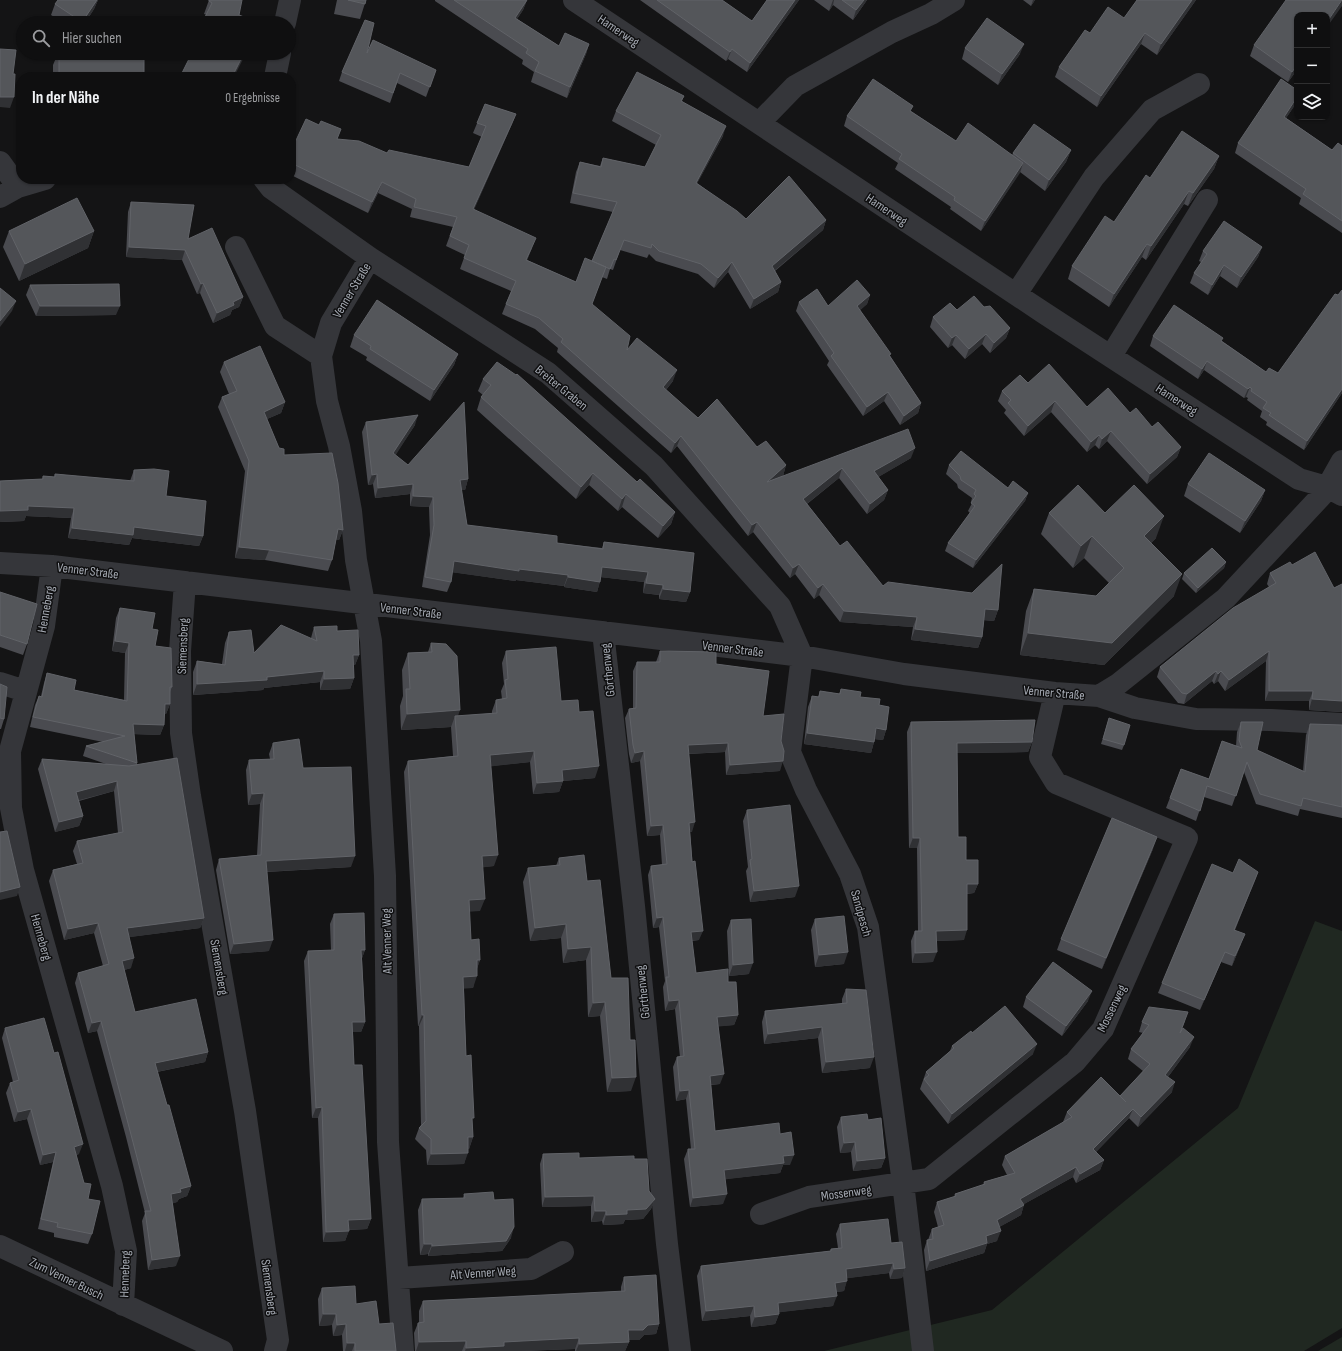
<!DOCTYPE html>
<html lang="de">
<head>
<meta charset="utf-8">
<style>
  body { margin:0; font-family:"Sofia Sans Condensed",sans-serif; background:#181819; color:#f1f3f6 }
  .controls { position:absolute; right:12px; top:12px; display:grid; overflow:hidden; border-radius:8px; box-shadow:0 1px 3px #0004 }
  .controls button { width:36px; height:36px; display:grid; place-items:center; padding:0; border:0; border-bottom:1px solid #2f2f30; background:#0f0f10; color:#f1f3f6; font:20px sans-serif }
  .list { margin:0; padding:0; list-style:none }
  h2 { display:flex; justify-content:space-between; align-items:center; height:52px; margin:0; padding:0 16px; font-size:17px }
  h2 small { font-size:13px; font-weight:400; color:#9b9c9f }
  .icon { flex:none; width:22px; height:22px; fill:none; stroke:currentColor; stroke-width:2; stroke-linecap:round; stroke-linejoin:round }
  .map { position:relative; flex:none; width:1342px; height:1351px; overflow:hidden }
  .search { position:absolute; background:#0f0f10; box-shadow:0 1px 3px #0004; left:16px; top:16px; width:280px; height:44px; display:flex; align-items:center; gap:10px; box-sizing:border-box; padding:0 14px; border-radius:22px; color:#9b9c9f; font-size:15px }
  .panel { position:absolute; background:#0f0f10; box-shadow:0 1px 3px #0004; left:16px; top:72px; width:280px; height:112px; border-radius:16px }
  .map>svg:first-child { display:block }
  .grass { fill:#202821 }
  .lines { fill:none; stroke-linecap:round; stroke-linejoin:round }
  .minor { stroke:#35363a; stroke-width:22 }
  .wall { fill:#4a4b50 }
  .shaded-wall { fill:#303134 }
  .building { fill:#54565a; stroke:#616368 }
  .labels { text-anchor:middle; stroke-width:3; stroke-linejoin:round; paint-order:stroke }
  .street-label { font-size:13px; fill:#a6abb4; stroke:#0f0f10 }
</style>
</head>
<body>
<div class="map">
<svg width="1342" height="1351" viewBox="0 0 1342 1351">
  <rect width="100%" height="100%" fill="#141415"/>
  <path class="grass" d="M1315,921l27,10v397l-38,23h-480l168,-41 246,-202z
    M1342,1337v14h-24z"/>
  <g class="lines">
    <path class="minor" d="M574,0l470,313 255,166 28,8 15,8
      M285,23l5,-23
      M275,77l5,-24
      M759,123l36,-37 97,-54 39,-18 23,-14
      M0,162l18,25
      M264,179l7,9 99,70 178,115 106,93 126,140 22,50 -12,96 16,38 44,84 18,53 35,256 20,168
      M0,197l18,-10 27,-8
      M236,247l39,79 46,30
      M370,258l-39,65 -10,33 6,45 12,45 12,65 5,49 15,81 14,235 3,266 15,209
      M1016,294l78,-117 58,-67 47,-26
      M1111,356l96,-156
      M0,563l52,3 750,90 102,18 151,19 44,3 36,12 61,11 75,1 71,4
      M52,566l-8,60 -34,125 1,57 12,62 89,316 14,65 -3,54
      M185,582l-5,69 1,82 9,63 55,315 33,229 -3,11
      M603,632l31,274 33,338 13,107
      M0,683l25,8
      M1099,696l18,-11 109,-87 98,-105 18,-32
      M761,1214l48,-17 120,-18 146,-117 28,-33 84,-191 -131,-55 -16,-26 15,-64
      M0,1246l222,105
      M399,1278l132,-9 32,-17"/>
  </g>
  <path class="wall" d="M58,0h40l-4,9 -9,14h-22l-12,-8 4,-11z
    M209,0h33l-35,15 -3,-1z
    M337,0h29l-6,19 -26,-5z
    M435,0h92l-4,10 -6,9 42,27 30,-2 -3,10 -19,44 -36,-16 3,-10 -12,-8 1,-4 -88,-59z
    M640,0h82l30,21 15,-21h32l-52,72 -19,-13 -2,2z
    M814,0h53l-14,20 -20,-15 -4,6z
    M1023,0h12l-4,6z
    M1137,0h59l-39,55 -16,-11 -44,63 -42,-30 4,-10 31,-34 34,-15z
    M1254,45l43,25 -9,12 -38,-26z
    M965,48l55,6 -22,31 -36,-26z
    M58,53h86v24h-91v-12z
    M367,53l69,17 -10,27 -29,-14 -7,20 -51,-22 3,-9z
    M1297,90v12l-11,16 46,32 10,-4v87l-43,-29 2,-6 -66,-45 3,-10z
    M684,96l-2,5 41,35 -26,47 49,36 80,1 -3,10 -48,41 6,11 -3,10 -28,17 -22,-37 -14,16 -16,-14 -42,-13 -7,-7 -2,4 -27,-8 -7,20 -3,-1 -3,10 -5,-2 -10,27 35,46 46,31 -7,9 32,28 59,29 29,18 -3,11 128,-18 -33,19 10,13 -4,10 -17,14 -28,-36 -32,26 33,42 43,40 115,24 -4,11 -10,-1 -2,17 -4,11 -67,-8 2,-13 -73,-5 -21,-27 -5,4 -19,-25 -5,4 -37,-46 -5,4 -71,-90 -6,7 -114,-101 1,-4 -23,-19 -33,-15 9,-23 -51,-22 5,-14 -19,-9 7,-19 -43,-10 2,-8 -34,-16 -10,20 -77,-38v-24l28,-26 19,14 49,14 82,14 13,-30 -9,-4 12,-29 31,10 -4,10 -38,85 58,39 -5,12 49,22 16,-21 21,-49 -43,-9 6,-31 4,-10 20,4 3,-8 42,9 11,-22 -44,-24 4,-10z
    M911,111l45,30 56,14 1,-2 58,-3 -5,12 -21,29 -25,-19 -39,59 -31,-22 1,-2 -56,-38 3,-6 -54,-37 3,-10z
    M1219,156l-5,13 -26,37 -4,-2 -38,56 -4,-3 -33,50 -41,-28 4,-13 42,-44 36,-44z
    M131,202l57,37 55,58 -4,10 -7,3 -2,5 -17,8 -13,-30 -3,1 -15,-34 -56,-3 2,-45z
    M9,231h85l-6,17 -69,33 -16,-34z
    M1262,247l-4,10 -21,31 -17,-12 -12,19 -18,-12 4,-10 7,-11 -2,-1 4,-10z
    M30,285l86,30 -80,1 -10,-21z
    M1342,290v103l-38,57 -38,-25 1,-3 -7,-5 2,-6 -15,-11 1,-2 -2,-1 -2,1 -40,-28 -6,9 -48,-33 3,-10 69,5 44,31 12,1z
    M870,295l-3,9 -7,6 61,93 -3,10 -18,12 -16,-24 -21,15 -36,-51 2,-4 -33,-50 3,-9 29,4z
    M984,307l26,21 -4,10 -16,15 -8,-9 -17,15 -13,-14 -4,3 -18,-21 3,-10 24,-7z
    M354,335l104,19 -4,11 -24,36 -64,-41 1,-3 -17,-10z
    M224,362l61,40 -4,11 -14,6 12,29 64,82 -4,10h-3l-4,20 -4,11 -63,-11 -30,-2 10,-87 -27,-64 4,-10 7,-3 -9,-22z
    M483,379l154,103 38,30 -4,12 -13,14 -36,-31 -4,4 -29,-26 -13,14 -99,-89 4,-13 2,-2 -5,-4z
    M1028,383l59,24 43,6 51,34 -4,10 -30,27 -40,-43 -8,8 -4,-4 -8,7 -36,-40 -27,24 -20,-23 2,-3 -8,-9 4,-10z
    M366,422l49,3 -20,30 13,10 60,14 -3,11h-4l6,35 90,18 45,5 2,-6 86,50 -4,10 -27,-3v-4l-16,-2 1,-11 -43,-5 -4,15 -33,-5v-1l-48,-6v1l-64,-9 -1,10 -4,10 -25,-5 8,-52 -1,-28 -19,-1v-12l-35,4 -2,-14 -5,1 -6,-53z
    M949,465l59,23 20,5 -3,8 -52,67 -28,-17 3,-8 22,-30 -2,-2 4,-8 -1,-1 1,-4 -14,-10 -1,-4 -11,-10z
    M134,470l32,26 37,40 -4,10 -67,-8 -3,7 -61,-7 3,-20 -45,-2 -2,5 -24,1v-41l42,-2 1,-3 11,1 1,-3 75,7z
    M1188,484l77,6 -4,11 -21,32 -56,-37z
    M1049,513h56l51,25 -5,5 23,53 -70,69 -84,-10 6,-44 8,-22 62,7 13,-13 -25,-25 -11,10 -32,-34z
    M1226,562l-2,6 -28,25 -14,-14 2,-6z
    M1292,565l42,23 8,-4v128l-33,-2v-9h-44l1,-40 -41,30 -7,-10 -4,3 -2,-3 -28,23 -6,-1 -21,-26 3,-10 109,-80 -2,-3 3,-11z
    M0,592l27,52 -4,11 -23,-8z
    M120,608l32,21 3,17 17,41 -2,5v12l-4,10h-2v11l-4,10 -26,-1 3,29v2l67,153 -4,10 -71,9 2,31 -7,2 11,42 73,40 -3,10 -48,10 10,33 24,81 -4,10 -8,3 -2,3 -4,1 3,63 -28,4 -6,-49 3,-8 -19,-76 -29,-106 -9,2 -13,-50 3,-10 25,-7 -9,-33 -30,7 -15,-59 4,-11 24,-6 -4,-13 4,-10 41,-8 -4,-42 -35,10 4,15 -4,10 -24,6 -17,-63 4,-10 64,5 -23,-8 3,-10 17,-4 -73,-15 5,-22 4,-9h2l3,-13 3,-10 27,17 50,10 1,-47 -13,-2 4,-33z
    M314,627l23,4 22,24 -4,10h-2l1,13 -4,11 -30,1v-8l-56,6 -1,2 -70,5v-23l4,-11 25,3 3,-21 4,-11 25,21 57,-15z
    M431,643l27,73 34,-2v-3l4,-11 6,-1 -1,-8 3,-7 -2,-21 4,-12 55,50 18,11 16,66 -32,3 -4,11 -26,2 -3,-32 -39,4 3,100 -12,1 -2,44h-11l2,29 9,20 -3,8 -4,20h-9l2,68 6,66 1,15 -4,12h-1l-4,15 -37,1 -1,-15 -11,-11 4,-11 2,-3 -2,-99h-1l-14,-254 4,-11 45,-5 -2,-29 -50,3 -1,-24 3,-10 -1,-26 6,-17 20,-1z
    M660,651l56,13 47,52 18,25 -1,30 -54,4 -1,-23 -36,2 3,78h-2l9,108 -7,1 4,32 32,9 10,33 -4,10 -16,1 2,58 -9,1 4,46 65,3 10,31h-7l-3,8 -55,6 -2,25 -33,3 -6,-48 4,-10h3l-5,-50 -10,2 -3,-34 4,-10h3l-5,-48 -10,2 -2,-24 2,-6 -6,-54 -6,1 -5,-53 3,-9 11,-1 -2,-30 -13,1 -7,-75 -9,2 -2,-9 -4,-36 4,-9 4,-1v-37l4,-9h19z
    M0,684l4,35 -3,10h-1z
    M841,689l38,16 7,25 -3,10 -8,-1 -1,3 -3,11 -67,-9 4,-37 4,-11 6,1 2,-6 19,3z
    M1109,718l15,27 -2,5 -21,-6z
    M911,722l121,20 -4,10 -71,1 1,84 8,23 12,24 -4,9 -7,1 -3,46 -28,1 -3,21 -21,1 -1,-22 4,-10h3l-1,-83h-8l-2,-116z
    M1241,722l16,28 46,21 3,-36 4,-11 32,1v93l-42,-9 -2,7 -42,-12 -12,-32 -12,34 -28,-9 -8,24 -30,-13 15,-39 28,10 13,-38 14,5 1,-14z
    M273,743l30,25 48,99 -84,5 2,79 -39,3 -14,-84 3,-11 38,-4 3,-51 -12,1 -2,-35 3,-10 21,-1 -1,-5z
    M747,810l48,87 -45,5 -4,-31 2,-4 -5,-46z
    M1153,849l-51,120 -45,-19 4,-11z
    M559,858l28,23 24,97 20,113 -24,1 -7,-76 -12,1 -2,-57 -23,3 -2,-25 -31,3 -7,-59 5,-14 28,-2z
    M1258,872l-23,58 6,14 -9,22 -11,-4 -21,48 -42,-17 4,-10 71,-110z
    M334,914l31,36 -3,8 3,64 -4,10h-8l1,33 17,154 -4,10 -18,1 -4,11 -22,1 -5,-124h-6l-8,-157 4,-10 23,-1 -1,-26z
    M815,919l29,45 -29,3 -4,-37z
    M731,920l18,54 -20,2 -2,-45z
    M846,989l24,79 -48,5 -4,-35 -54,6 -2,-22 3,-11 77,-7v-5z
    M1026,997l62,4 -26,35 -39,-29z
    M1185,1021l-4,10 9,16 -22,30 4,15 -34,35 -9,-9 -33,34 8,8 -4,10 -24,13 -3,-6 -49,27 -3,11 -22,12 -2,14 -10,3 -3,9 -58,18 -2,-21 3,-10h1l4,-11 6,-2 -4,-15 3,-10 17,-5 1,-3 28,-9 1,-3 23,-7 -5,-10 3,-9 59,-34h-1l4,-10 53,-16 23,-25 -15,-12 3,-10 12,-16 -4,-1 3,-10z
    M5,1028l74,126 -3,1 12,44 4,35 -4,10 -34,-7v-4l-16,-4 15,-67 -13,3 -13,-46 -13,3 -8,-29 4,-10 3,-1 -11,-44z
    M972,1033l61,21 -85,70 -28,-35 6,-17 24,-21 2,-5z
    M841,1117l27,3 17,38 -4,10 -28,3 -2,-19 -11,1 -3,-26z
    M543,1154l36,4 55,1 15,32 6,8 -4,10 -8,10 -18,1 -2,4 -20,1 -1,-4 -11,1v-16l-49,1 -2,-43z
    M464,1194l30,6 17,38 -9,13 -74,5v-2l-8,1 -2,-45 4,-11 41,-1z
    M840,1224l51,19 14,25 -3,10 -12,1 -1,-6 -42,5 -3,13 -8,1 -3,14 -54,6v2l-4,10 -24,3 -1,-11 -48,5 -5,-45 4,-10 129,-15 1,-2 7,-1 -2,-14z
    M624,1277l35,47 -3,10 -12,1 -5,5h-10v2l-4,9h-50v-2l-54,2h-106l-1,-18 4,-10h1v-12l4,-10 198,-9v-5z
    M322,1288l34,16 23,20 17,27h-53l-1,-16 -9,1 -1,-11 -13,1 -1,-27z"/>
  <path class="shaded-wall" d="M97,0h1l-4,9 -9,14h-3z
    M527,0l-4,10 -12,18 4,-10z
    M795,0h4l-52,72 3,-9z
    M833,0h1l-1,5 -4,6z
    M864,0h3l-14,20 3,-10z
    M1033,0h2l-4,6z
    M1192,0h4l-39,55 4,-11z
    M1342,1v5l-15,21v-5z
    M1145,33l-4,11 -44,63 4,-11z
    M589,44l-3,10 -19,44 3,-11z
    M1024,44l-4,10 -22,31 4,-11z
    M732,49l-4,10 -2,2 4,-9z
    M244,53h2l-12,24h-2z
    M1297,65v5l-9,12 4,-10z
    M0,97h14l-4,11 -10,-1z
    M1297,97v5l-17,25 4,-10z
    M516,114l-4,10 -42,95 3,-10z
    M726,126l-3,10 -31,57 4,-10z
    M1071,150l-5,12 -21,29 4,-11z
    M1219,156l-5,13 -26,37 5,-13z
    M1023,163l-3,10 -39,58 4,-10z
    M382,182l-4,11 -10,20 4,-11z
    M1189,191l-5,13 -38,56 5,-14z
    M826,220l-3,10 -55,46 4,-10z
    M94,231l-6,17 -69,33 6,-17z
    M536,238l-4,10 -9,22 3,-10z
    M1147,244l-5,13 -33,50 5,-13z
    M129,247l56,3 -3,10 -56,-3z
    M1262,247l-4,10 -21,31 4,-11z
    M732,262l-4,10 -14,16 4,-10z
    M1224,265l-4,11 -12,19 4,-10z
    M781,282l-3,10 -28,17 4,-10z
    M203,283l-3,10 -3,1 4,-10z
    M870,295l-3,9 -13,12 3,-10z
    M243,297l-4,10 -7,3 -2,5 -17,8 4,-10 16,-11z
    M16,301l-4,10 -12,16v-6z
    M40,306h80l-4,9 -80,1z
    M1010,328l-4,10 -16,15 4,-10z
    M986,334l-4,10 -17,15 4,-10z
    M956,335l-4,10 -4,3 4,-10z
    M458,354l-4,11 -24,36 4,-11z
    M1207,361l-3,9 -6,9 4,-10z
    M677,370l-4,11 -14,17 4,-11z
    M1250,387l-4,10 -2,1 4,-9z
    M1342,389v4l-38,57 3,-9z
    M888,392l-4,9 -21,15 4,-9z
    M1055,401l-4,11 -27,24 4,-10z
    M285,402l-4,11 -21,9 4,-10z
    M921,403l-3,10 -18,12 4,-9z
    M418,415l-3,10 -25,39 3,-11z
    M1111,431l-4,10 -8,8 3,-10z
    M1099,435l-4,10 -8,7 4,-10z
    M681,436l-4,10 -6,7 4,-10z
    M1181,447l-4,10 -30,27 3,-10z
    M915,448l-4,10 -41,24 4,-11z
    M786,465l-3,11 -16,6z
    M842,468l-3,10 -40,32 4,-11z
    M593,473l-4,12 -13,14 5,-12z
    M377,474l-4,10 -5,1 4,-10z
    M468,479l-3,11h-9l4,-10z
    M413,484l-3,10 -35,4 3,-10z
    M888,490l-4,10 -17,14 3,-10z
    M1265,490l-4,11 -21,32 5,-12z
    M1028,493l-3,8 -52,67 3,-8z
    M626,494l-4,13 -4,4 4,-12z
    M413,496l20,1 -4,10 -19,-1z
    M28,506l46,2 -3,10 -45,-2 -2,5 -24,1v-11z
    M675,512l-4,12 -13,14 5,-12z
    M1164,516l-8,22 -20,20 8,-22z
    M757,522l-4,10 -5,4 4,-11z
    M134,527l69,9 -4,10 -67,-8 -3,7 -61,-7 4,-10z
    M338,529l5,1 -4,10h-5z
    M1092,536l-8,22 -11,10 8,-22z
    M239,547l30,3 -4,10 -30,-2z
    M454,561l65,8 49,6 -4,11 -48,-6v1l-66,-9z
    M1226,562l-2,6 -28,25 2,-5z
    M799,564l-4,10 -5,4 3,-10z
    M602,567l46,5 -4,10 -45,-5z
    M1182,574l-8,22 -70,69 -84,-10 8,-22z
    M568,577l32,5 -3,10 -33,-5z
    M646,583l17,2 -4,10 -16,-2z
    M823,584l-4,11 -5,4 4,-11z
    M663,589l27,3 -4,10 -27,-3z
    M985,609l13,1 -4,11 -13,-1z
    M844,611l73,6 -4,10 -73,-5z
    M915,629l67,8 -4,11 -67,-8z
    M115,641l14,2 -4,10 -13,-2z
    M1269,651l-3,10 -41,30 4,-11z
    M353,655h6l-4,10h-6z
    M324,671l-4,11 -56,6 -1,2 -70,5 4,-11z
    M1216,671l-4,10 -28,23 3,-10z
    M1221,671l-3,10 -4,3 4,-10z
    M354,678l-4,11 -30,1 4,-11z
    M1269,691h44l-4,10h-44z
    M1312,699l30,2v11l-33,-2z
    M165,704h5l-4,10h-5z
    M460,710l-4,12 -1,-6 -4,11 -50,3 6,-16z
    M133,724l31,1 -4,10 -31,-1z
    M876,728l10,2 -3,10 -11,-1z
    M807,733l67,9 -3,11 -67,-9z
    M1032,742l-4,10 -75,1 4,-10z
    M728,743l-3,9 -41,2 4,-9z
    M534,751l-4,11 -44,5 4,-12z
    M644,751l-4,10 -9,2 4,-10z
    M783,761l-3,10 -54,4 4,-10z
    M599,766l-4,12 -32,3 -4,11 -26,2 4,-11 25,-13z
    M117,781l-3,10 -42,11 4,-10z
    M264,793l-4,11 -12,1 4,-11z
    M83,816l-4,10 -24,6 4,-10z
    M695,822l-3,10h-7l4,-9z
    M663,825l-3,10 -13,1 4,-10z
    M1157,837l-4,12 -51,120 4,-11z
    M913,838h7l-3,10h-8z
    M498,855l-4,11 -16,2 4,-12z
    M355,856l-4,11 -89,5 4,-11z
    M1258,872l-3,9 -25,59 4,-10z
    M967,884h11l-4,9 -11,1z
    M799,886l-4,11 -45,5 4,-11z
    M20,887l-3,9 -17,4v-8z
    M485,899l-5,12 -15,1 4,-12z
    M663,917l-4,10 -6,1 4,-10z
    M204,918l-4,10 -77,10 4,-10z
    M98,923l-4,10 -30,7 4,-11z
    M566,924l-5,14 -31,3 5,-13z
    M967,930l-3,10 -31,1 3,-10z
    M703,931l-4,9 -11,1 3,-9z
    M1245,934l-4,10 -9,22 3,-10z
    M273,940l-4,11 -39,3 4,-10z
    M591,947l-5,13 -23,3 5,-14z
    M361,950h4l-4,11z
    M848,952l-4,12 -29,3 4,-12z
    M937,952l-4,10 -21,1 3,-10z
    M1225,952l-4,10 -21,48 4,-10z
    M134,958l-3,10 -13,4 4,-11z
    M477,960h3l-4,12z
    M753,963l-4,11 -20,2 4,-11z
    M477,976l-4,12 -14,1 4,-12z
    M1092,991l-4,10 -26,35 4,-10z
    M679,1000l-4,9 -10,2 4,-10z
    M605,1002l-5,14 -12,1 5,-14z
    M422,1015h2l-5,11h-1z
    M738,1015l-4,10 -20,2 3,-10z
    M101,1021l-4,10 -9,2 4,-10z
    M352,1022h13l-4,10h-12z
    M822,1027l-4,11 -54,6 4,-10z
    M1194,1037l-4,10 -28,38 3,-10z
    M1037,1044l-4,10 -85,70 4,-10z
    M208,1052l-3,10 -54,11 4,-10z
    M874,1057l-4,11 -48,5 4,-11z
    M724,1074l-4,10 -14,1 4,-9z
    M636,1077l-5,14 -24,1 5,-14z
    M1175,1082l-3,10 -34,35 3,-10z
    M689,1090l-3,9 -10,2 4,-10z
    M322,1107l-4,11h-6l4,-10z
    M31,1109l-4,10 -13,3 4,-10z
    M1133,1109l-4,9 -40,41 4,-10z
    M468,1137h5l-4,12h-5z
    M855,1142l-4,10 -11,1 4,-10z
    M83,1144l-4,10 -9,3 4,-10z
    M56,1152l-3,10 -13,3 3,-10z
    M468,1153l-4,11 -37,1 4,-11z
    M794,1155l-4,10h-7l-3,8 -60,7 4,-10 59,-14z
    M885,1158l-4,10 -28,3 4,-10z
    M1104,1160l-4,10 -24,13 4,-9z
    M1076,1167l-3,10 -56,31 3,-9z
    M191,1186l-4,10 -8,3 -2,3 -9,3 3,-11 9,-5z
    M727,1194l-4,10 -33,3 3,-9z
    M594,1196l-3,10 -49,1 3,-10z
    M655,1199l-4,10 -8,10 -18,1 -2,4 -20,1 3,-10 21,-5z
    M1024,1205l-3,10 -27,15 3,-10z
    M595,1211h11l-4,10 -11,1z
    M371,1219l-4,10 -22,1 3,-10z
    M514,1227l-3,11 -9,13 -74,5 4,-10z
    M349,1231l-4,10 -22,1 3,-10z
    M1001,1231l-4,10 -10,3 -3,9 -58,18 4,-10 56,-25z
    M424,1244h8l-4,10 -8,1z
    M180,1256l-4,10 -28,4 4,-10z
    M893,1263l-4,10 -47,6 4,-10z
    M905,1268l-3,10 -12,1 4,-10z
    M847,1281l-3,10 -13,2 4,-10z
    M837,1296l-4,10 -59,7 4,-10z
    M754,1306l-4,10 -48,5 4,-10z
    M323,1314h13l-4,11 -13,1z
    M779,1314l-4,10 -24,3 4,-10z
    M346,1324l-4,11 -9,1 4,-11z
    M659,1324l-3,10 -12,1 -5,5h-15l4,-10 20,-5z
    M579,1338l-4,11 -54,2h-56l1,-3 38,-6z
    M466,1341l-4,10h-46l3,-9z
    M629,1342l-4,9h-49l3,-7z
    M347,1343h8l-3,8h-7z"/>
  <path class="building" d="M58,0h39l-15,22 -27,-18z
    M209,0h33l-3,15 20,8h-57l10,-20 -3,-2z
    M348,0h18l-1,4z
    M454,0h73l-12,18 44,28 6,-13 24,11 -19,43 -35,-16 4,-9 -13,-9 2,-4z
    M657,0h65l30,21 15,-21h28l-45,63 -18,-14 -2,3z
    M842,0h22l-8,10z
    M1137,0h55l-31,44 -16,-11 -44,63 -42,-29 26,-37 5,3 18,-26 16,11z
    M1286,0h56l-15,22v-7h-30v50l-5,7 -38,-27z
    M987,18l37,26 -22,30 -37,-26z
    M365,20l9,3 -7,30 6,-13 63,30 -6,17 -30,-14 -7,20 -51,-21z
    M0,49l16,1 -3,24h2l-1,23h-14z
    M59,53h85v24h-85z
    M192,53h52l-12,24h-52z
    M637,72l47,24 -3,5 45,25 -30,57 41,28 9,8 43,-43 37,44 -54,46 9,16 -27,17 -22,-37 -14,16 -17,-14 -42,-13 -7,-7 -1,4 -27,-8 -8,20 -2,-1 -4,10 -18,-8 25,-59 -44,-9 7,-31 21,5 2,-9 42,9 16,-32 -45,-24z
    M873,79l40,27 -3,5 46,30 12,-18 55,40 -38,58 -31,-21 1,-3 -56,-38 3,-5 -55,-38z
    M1281,79l16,11v7l-13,20 48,33 6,-7 4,3v75l-39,-27 3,-5 -68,-46z
    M485,104l31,10 -43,95 63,29 -10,22 50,22 9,-24 21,9 -14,37 38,32 -3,14 10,-12 40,32 -14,17 35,31 19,-19 40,48 9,-6 20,24 -19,17 141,-53 7,19 -41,23 14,19 -18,14 -28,-36 -39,31 37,47 7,-5 36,45 5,-4 84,11 30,-29 -4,46 -13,-1 -3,28 -67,-8 2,-12 -73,-6 -21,-27 -5,4 -19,-24 -6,4 -36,-46 -5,3 -71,-89 -6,7 -114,-101 2,-3 -24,-21 -33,-14 10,-23 -52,-23 5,-13 -19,-9 7,-19 -43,-10 2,-8 -34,-17 -10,20 -81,-39v-12l15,-32 13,6 2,-4 20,8 -4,10 22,2 28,12 2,-3 80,17 17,-41 -9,-3z
    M1034,124l37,26 -22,30 -36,-27z
    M1182,131l37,25 -26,37 -4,-2 -38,55 -4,-2 -33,50 -42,-28 33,-50 9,6 32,-47 4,3z
    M77,198l17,33 -69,33 -16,-33z
    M131,202l63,3 -6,34 24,-11 31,69 -10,5 1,3 -17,8 -14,-30 -2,1 -16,-34 -56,-3z
    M1224,221l38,26 -21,30 -17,-12 -12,20 -18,-12 13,-19 -4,-3z
    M857,280l13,15 -13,11 34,48 -2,1 32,48 -17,13 -16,-24 -21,15 -36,-51 3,-3 -35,-51 18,-13 11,17z
    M119,284l1,22h-80l-10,-21z
    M0,288l16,13 -16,20z
    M1342,290v99l-35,52 -38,-26 2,-2 -8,-5 4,-6 -16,-11 1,-2 -2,-2 -2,2 -41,-28 -5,8 -49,-33 21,-31 49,33 -2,3 45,31 3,-4 9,5 57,-79 3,1z
    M974,296l10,11 6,-1 20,22 -16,15 -8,-9 -17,15 -13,-14 -4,3 -19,-21 17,-14 7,7z
    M377,300l81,54 -24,36 -64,-41 1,-3 -17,-11z
    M260,346l25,56 -21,10 15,36 5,1v6l48,-2 6,30 5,47 -5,-1 -6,31 -63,-10 -30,-3 10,-86 -27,-64 15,-6 -13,-29z
    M497,362l19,13 1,-1 120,108 3,-3 35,33 -12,14 -37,-32 -4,5 -29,-26 -12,14 -100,-90 10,-12 -8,-6z
    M1049,364l38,43 21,-19 22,25 6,-5 16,19 6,-5 23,25 -31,27 -39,-43 -9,8 -3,-4 -8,7 -36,-41 -27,25 -20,-23 3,-3 -9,-9 18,-16 8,8z
    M464,402l4,77 -8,1 7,45 90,11v7l46,6 1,-7 90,11 -4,39 -27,-3v-4l-17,-2 2,-11 -46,-5 -2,15 -32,-5v-2l-49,-6v2l-65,-10 -3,21 -26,-5 9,-52 -1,-28 -20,-1v-12l-35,4 -1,-14 -5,1 -6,-53 52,-7 -25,38 15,12z
    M961,451l47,37 5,-7 15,12 -52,67 -28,-17 27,-37 -4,-3 5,-7 -2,-2 2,-4 -15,-10 -1,-4 -11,-11z
    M1209,453l56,37 -20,31 -57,-37z
    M154,469l15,2 -3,25 40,5 -3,35 -69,-9 -1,8 -61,-7 2,-20 -46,-2v4l-28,1v-30l43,-2v-3l12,1v-3l79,7v-11z
    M1078,485l27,28 29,-28 30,31 -20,20 38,38 -70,69 -84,-10 6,-44 62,7 28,-28 -32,-32 -11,10 -32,-33z
    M1212,548l14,14 -28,26 -14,-15z
    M1315,552l19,36 8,-4v117l-30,-2 1,-8h-44v-40l-40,29 -8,-9 -3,3 -2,-3 -29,23 -5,-1 -22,-26 73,-59 43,-25 -6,-10 20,-11 2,3z
    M0,592l37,12 -10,40 -27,-9z
    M120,608l35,5 -3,16 6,1 -3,16 16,2 1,39h-2v17h-5l-1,21 -31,-1 4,39 -51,-17 39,-10 -92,-19 6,-21 3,1 5,-24 29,7 -2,10 53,11 2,-58 -14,-2z
    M281,625l36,16 -3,-14 23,-1v5l21,-1 1,25h-6l1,23 -30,1v-8l-57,6v3l-70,4v-23l28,4 4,-33 22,-2 3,23z
    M431,643l15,1 11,12 3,54 -53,4 -1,-25h4l-2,-36 24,-1z
    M556,647l5,54 17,-1 1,12 14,-1 6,55 -37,4 1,11 -26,2 -3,-32 -44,4 8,100 -16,1 3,43 -16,1 2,40 8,-1 1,21h-3v16l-14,1 3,79 5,-1 3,63h-2l1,19h-5v16l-37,1v-15l-12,-11 7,-7 -2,-106h-2l-14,-254 50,-5 -3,-40 42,-3 -1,-13 11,-2 -2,-18 3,-1 -2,-28z
    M660,651l56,1v12l53,7 -6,45 21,-2 -3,27 3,10 -1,10 -53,4 -2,-22 -40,2 7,77 -6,1 3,39 3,-1 8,70 -12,1 5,41 32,-4v13h8l2,33 -21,2 7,57 -14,2 5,55 64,-8 1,11 11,-2 3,23 -11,1 1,7 -60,7 3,24 -34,4 -5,-49h7l-6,-59 -9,1 -3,-34 7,-1 -5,-56 -10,1 -3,-24h3l-6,-60 -6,1 -6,-52 16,-2 -4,-39 -12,1 -7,-75 -9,2 -2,-8 -4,-36 7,-1 1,-46h23z
    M0,684l7,3 -3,32 -4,-1z
    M841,689l20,3 -1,5 20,2 -1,6 10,2 -3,23 -10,-2 -2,14 -67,-9 5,-37 7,1 1,-6 20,3z
    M1109,718l21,7 -6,20 -21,-6z
    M1035,720l-3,22 -75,1 1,94h8v23h12v24h-11v46l-31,1 1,21 -22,1v-22h7l-1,-47 -1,-46h-7l-2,-116z
    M1241,722h22l-6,28 48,22 5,-48 32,1v82l-39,-9 -2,8 -41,-12 -13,-32 -11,34 -29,-10 -7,25 -30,-13 11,-29 28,10 13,-38 20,7 -3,-8z
    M299,739l4,29 48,-1 4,89 -89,5 7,79 -39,4 -15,-85 42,-4 3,-62 -12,1 -3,-34 25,-1 -1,-16z
    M177,758l27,160 -77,10 7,30 -12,3 13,51 61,-13 12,53 -53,11 12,42h2l22,81 -11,3 1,3 -10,2 9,62 -28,4 -7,-49h6l-22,-84 -28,-106 -9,2 -14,-50 31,-9 -11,-41 -30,6 -15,-59 30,-7 -6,-22 46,-9 -6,-51 -41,11 7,24 -24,6 -17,-63 87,7z
    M790,805l9,81 -45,5 -4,-31 2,-1 -5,-49z
    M1112,818l45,19 -51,121 -45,-19z
    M7,831l13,56 -20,5v-60z
    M584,855l3,26 13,-1 11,98h17l2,62h5l1,37 -24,1 -7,-76 -12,1 -2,-56 -23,2 -2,-25 -31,4 -7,-60 32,-3 -1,-7z
    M1239,859l19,13 -24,58 11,4 -10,22 -10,-4 -21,48 -42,-17 50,-119 21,9z
    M364,913l1,37h-4l4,72h-13l2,43h8l9,154 -23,1 1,11 -23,1 -4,-125 -6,1 -8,-157 26,-1v-36z
    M844,916l4,36 -29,3 -4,-36z
    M751,919l2,44 -20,2 -2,-45z
    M1053,962l39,29 -26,35 -40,-29z
    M846,989l20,1 8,67 -48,5 -4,-35 -54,7 -3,-23 82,-8z
    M1005,1006l32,38 -85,70 -28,-35 5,-4 -3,-3 28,-24 -2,-2 19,-15 1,2z
    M1149,1007l39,5 -8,21 3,-5 11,9 -29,38 10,7 -34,35 -8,-8 -40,40 11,11 -24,14 -4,-7 -56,32 4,6 -27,15 4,11 -15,5 1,7 -57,18 -3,-21 6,-1 -1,-10 12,-4 -7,-23 19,-6 -1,-2 30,-10 -1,-2 31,-9 -10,-17 67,-39 -5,-5 34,-35 25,25 -6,-6 30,-32 -19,-15 18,-24 -7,-3z
    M44,1018l10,35 4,-1 25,92 -9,3 10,36 7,1 -3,15 12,2 -8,33 -35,-7 1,-4 -17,-4 15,-67 -13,3 -12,-46 -13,3 -8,-29 9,-3 -14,-52z
    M867,1114l1,6 13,-2 4,40 -28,3 -2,-19 -11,1 -3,-26z
    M579,1153v5l55,-2v3h13l2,32 6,8 -9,10 -19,1v4l-21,1v-4h-11l-1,-15 -49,1 -2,-43z
    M493,1192l1,8 19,-1 1,28 -8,14 -74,5v-2h-8l-2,-45 43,-1 -1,-4z
    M888,1219l3,24 11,-1 3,26 -11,1 -1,-6 -47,6 1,12 -12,2 2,13 -59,7 1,11 -24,3 -1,-11 -48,5 -5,-45 130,-15v-2l11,-1 -2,-24z
    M656,1275l3,49 -11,1 -5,5h-15l1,12 -50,2v-6l-75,4v4l-38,2v-7l-47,1 -1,-19 6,-1 -1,-21 202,-10 -1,-14z
    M355,1286l1,18 20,-3 3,23 14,-1 3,28h-41v-8h-8l-1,-19 -9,1 -1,-11h-13l-1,-26z"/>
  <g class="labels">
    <g class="street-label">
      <text transform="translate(619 30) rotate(34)" y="5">Hamerweg</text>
      <text transform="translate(887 209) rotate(34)" y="5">Hamerweg</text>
      <text transform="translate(351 290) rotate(-59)" y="5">Venner Straße</text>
      <text transform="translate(562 387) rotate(39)" y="5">Breiter Graben</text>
      <text transform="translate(1177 399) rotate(33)" y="5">Hamerweg</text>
      <text transform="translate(88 570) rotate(7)" y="5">Venner Straße</text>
      <text transform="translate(45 609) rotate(-80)" y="5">Henneberg</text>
      <text transform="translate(411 610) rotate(7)" y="5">Venner Straße</text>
      <text transform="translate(182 646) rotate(-88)" y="5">Siemensberg</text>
      <text transform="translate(733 648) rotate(7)" y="5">Venner Straße</text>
      <text transform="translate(607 670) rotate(-96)" y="5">Görthenweg</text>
      <text transform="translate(1054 692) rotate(5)" y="5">Venner Straße</text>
      <text transform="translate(862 913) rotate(74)" y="5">Sandpesch</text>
      <text transform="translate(42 937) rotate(74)" y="5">Henneberg</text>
      <text transform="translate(386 941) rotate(-91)" y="5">Alt Venner Weg</text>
      <text transform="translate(220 967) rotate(80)" y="5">Siemensberg</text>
      <text transform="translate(642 992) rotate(-96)" y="5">Görthenweg</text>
      <text transform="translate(1111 1008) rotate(-64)" y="5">Mossenweg</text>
      <text transform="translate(846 1192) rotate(-8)" y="5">Mossenweg</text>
      <text transform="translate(483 1272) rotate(-4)" y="5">Alt Venner Weg</text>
      <text transform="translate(124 1274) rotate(-88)" y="5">Henneberg</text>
      <text transform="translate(67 1278) rotate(26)" y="5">Zum Venner Busch</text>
      <text transform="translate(270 1287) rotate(82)" y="5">Siemensberg</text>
    </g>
  </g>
</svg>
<div class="controls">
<button>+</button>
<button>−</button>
<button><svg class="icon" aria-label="layers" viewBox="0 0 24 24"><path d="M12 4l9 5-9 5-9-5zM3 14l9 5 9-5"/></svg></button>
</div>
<div class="search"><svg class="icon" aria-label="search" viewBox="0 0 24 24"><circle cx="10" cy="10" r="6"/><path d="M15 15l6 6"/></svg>Hier suchen</div>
<section class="panel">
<h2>In der Nähe<small>0 Ergebnisse</small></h2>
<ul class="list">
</ul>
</section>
</div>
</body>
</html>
